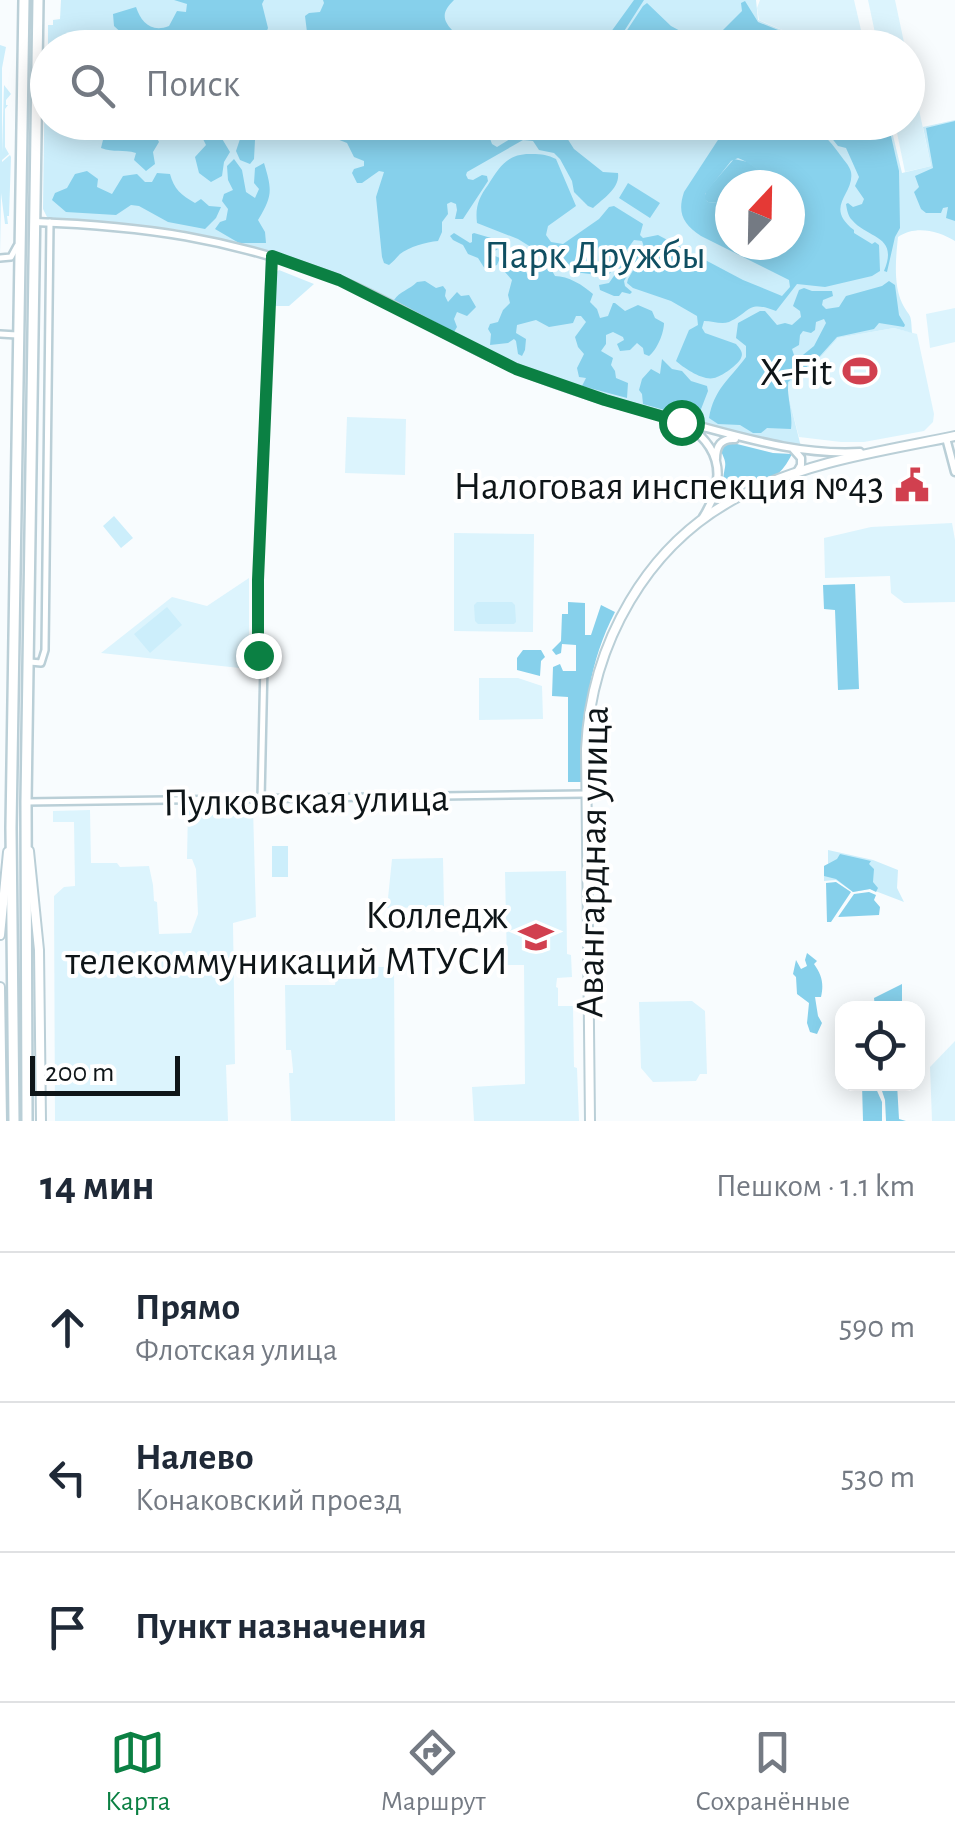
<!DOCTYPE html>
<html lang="ru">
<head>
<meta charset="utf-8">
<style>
  body { margin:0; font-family:"Alegreya Sans",sans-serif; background:#f2f2f3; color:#1f2937 }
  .controls { position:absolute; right:30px; bottom:30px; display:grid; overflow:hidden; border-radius:20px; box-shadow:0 5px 25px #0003 }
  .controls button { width:90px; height:90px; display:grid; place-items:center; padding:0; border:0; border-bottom:2px solid #e0e1e3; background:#fff; color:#1f2937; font:50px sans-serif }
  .compass { position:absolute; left:715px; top:170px; width:90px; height:90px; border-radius:50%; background:#fff; box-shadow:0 5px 25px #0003; rotate:22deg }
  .scale { position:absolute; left:30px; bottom:25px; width:150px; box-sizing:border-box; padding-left:10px; border:5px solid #0e1518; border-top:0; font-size:28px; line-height:35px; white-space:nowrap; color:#0e1518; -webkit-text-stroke:8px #fff; paint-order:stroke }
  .stop { position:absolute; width:30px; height:30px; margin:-22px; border:8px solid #0b8043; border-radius:50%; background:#fff }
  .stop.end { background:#0b8043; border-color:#fff; box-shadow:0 2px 10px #0008 }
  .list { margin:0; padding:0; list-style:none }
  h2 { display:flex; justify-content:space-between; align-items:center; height:130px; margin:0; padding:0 40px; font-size:42px }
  h2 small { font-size:32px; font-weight:400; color:#747a83 }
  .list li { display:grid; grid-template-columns:65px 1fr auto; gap:30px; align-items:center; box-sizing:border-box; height:150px; padding:0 40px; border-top:2px solid #e0e1e3 }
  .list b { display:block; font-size:38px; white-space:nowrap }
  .list p { margin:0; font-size:32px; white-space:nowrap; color:#747a83 }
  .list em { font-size:32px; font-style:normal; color:#747a83 }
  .icon { flex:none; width:55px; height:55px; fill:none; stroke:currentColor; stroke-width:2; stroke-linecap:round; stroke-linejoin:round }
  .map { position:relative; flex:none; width:955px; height:1121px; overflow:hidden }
  .search { position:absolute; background:#fff; box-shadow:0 5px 25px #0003; left:30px; right:30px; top:30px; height:110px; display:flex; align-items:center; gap:25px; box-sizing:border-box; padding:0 35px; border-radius:55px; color:#747a83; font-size:38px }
  .sheet { height:580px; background:#fff }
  nav { display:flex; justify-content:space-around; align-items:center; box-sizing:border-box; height:140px; border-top:2px solid #e0e1e3; background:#fff; font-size:28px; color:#747a83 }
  nav a { display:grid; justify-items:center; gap:5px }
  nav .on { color:#0b8043 }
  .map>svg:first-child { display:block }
  .built { fill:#dcf4fd }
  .green { fill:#cceefb; fill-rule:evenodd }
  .forest { fill:#86d0eb; fill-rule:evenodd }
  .water { fill:#88d2ed; fill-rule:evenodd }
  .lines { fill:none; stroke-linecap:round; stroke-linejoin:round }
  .minor-casing { stroke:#bacfd7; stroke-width:10 }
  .tertiary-casing { stroke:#bacfd7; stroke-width:11 }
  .secondary-casing { stroke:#bacfd7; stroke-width:12 }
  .primary-casing { stroke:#bacfd7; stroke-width:14 }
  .minor { stroke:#fff; stroke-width:5 }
  .tertiary { stroke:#fff; stroke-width:6 }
  .secondary { stroke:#fff; stroke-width:8 }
  .primary { stroke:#fff; stroke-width:9 }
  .route { stroke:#0b8043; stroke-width:12 }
  .labels { text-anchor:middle; stroke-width:8; stroke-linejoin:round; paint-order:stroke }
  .park-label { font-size:40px; fill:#104f62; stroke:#fff }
  .poi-label { font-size:40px; fill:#0e1518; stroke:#fff; text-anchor:end }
  .street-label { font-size:40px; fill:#0e1518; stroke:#fff }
</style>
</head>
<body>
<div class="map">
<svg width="955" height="1121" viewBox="0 0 955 1121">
  <rect width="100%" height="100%" fill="#f8fcfe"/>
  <path class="built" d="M760,0h94l11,47h-43l-63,-27 -2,-12z
    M868,0h27l10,47h-27z
    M908,58l23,108 -26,6 -10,-49 13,-1z
    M955,308v34l-25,6 -4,-34z
    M894,328l23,6 17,80 -1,8 -9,9 -60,11h-23l-42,-5 -11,-42 1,-12 32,-26 17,-19z
    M347,417l59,2 -1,56 -60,-2z
    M952,523l3,17v62l-51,1 -13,-10 -1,-17 -65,2 -1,-40 47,-11z
    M454,533l80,1 -1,98 -79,-1z
    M249,578v91l-148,-16 71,-56 35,9z
    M479,678h39l24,8 1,33 -64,1z
    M253,808l3,109 -23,6 2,141 -9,1 2,56h-173l-1,-225 10,-9 11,-1 -1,-64h-21v-11l37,-1 1,53h26l3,4 29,-1 4,19 1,16 3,1 2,32 32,-1 7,-19 -2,-45 -4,-10h-5l1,-50z
    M443,858l1,49 -57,1 5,-49z
    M566,871l1,83 4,1 1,22 -15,1 -1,9 2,1v18h15l1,61 3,1 2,53h-105l-2,-34 53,-3 -1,-119h-17l-2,-93z
    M373,967h21l1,154h-104l-2,-48h4v-3l-2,-20h-5l-1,-65h50l1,-6h36z
    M692,1001l13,10 2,63h-7l-4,7 -43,1 -12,-14 -2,-66z
    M955,1041v80h-23l-2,-54z"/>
  <path class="green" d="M61,0h695l2,20 64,27 -774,1v-23h5v-5l7,-1z
    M0,45l6,2 -4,21v85l2,-68 7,9 -5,6v5h2l-3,4v38l4,7 -7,6v2l8,-7 1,2 -2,59h-2l1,8h-3l-4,-31 -1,62z
    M47,54l1,68 842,1 12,50 29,-7 -8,-39 32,-7v121c-17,-10 -39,-16 -57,-4 -2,19 -5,47 4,66 8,16 9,7 10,30l-18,-5 -56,10 -17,19 -32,26 -1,11 13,53 -77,-16 -118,-34 -62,-20 -76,-35 -94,-50 -42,-19 -60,-21 -92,-22 -66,-8 -66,-3 -5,-10 2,-150zM730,185h60v60h-60z
    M279,270l35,14 -25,22h-15v-32z
    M114,516l19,22 -12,10 -18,-22z
    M477,602h35l3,3 1,17 -2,2h-36l-3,-3 -1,-16z
    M167,607l15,18 -32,28 -16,-19z
    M272,846h16v31h-16z
    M828,850l45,10 25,10 -1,18 7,14 -34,-13 -17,3 -17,-12 -12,1v-15l4,-2z"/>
  <path class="forest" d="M174,0h90l-2,4 6,24 -3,8 5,11h-130l-1,-5 -13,-5 -12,-11 -1,-12 23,-7c5,15 15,26 33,19l8,-15 9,1 1,-8z
    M323,0h131c-11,11 -13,18 -2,30l-2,8 14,9h-178l2,-5 19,-10 -2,-16 4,-3 11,-1 4,-9z
    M634,0h10l-30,47h-11l5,-11z
    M745,1l13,21 62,25h-26l-2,-4 -9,-5 -4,3 -2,6h-19l2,-4 -4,-12 -9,3 -2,13h-16l-8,-8v-7l21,-21 -1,-8z
    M955,121v100l-9,-3 2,-11 -5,1 -2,5h-15l-5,-4 -7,-17 5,-5 -4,-11 18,-8 -7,-40z
    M96,123h46v3l12,6 5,10 -6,10 2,12 -9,7 -12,-11 2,-7c-13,-4 -22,0 -35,-5l5,-20z
    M158,123h53l-1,10 11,4 9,15 -6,10 -2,14 -11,6 -12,-9 -4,-16 11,-12 -8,-16 -14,-2 -9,3z
    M347,123h97l8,8h30l6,2 4,11 5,3 13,-8 7,-16h64l-14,15 7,11 29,23 15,1c2,15 -14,25 -25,35l-5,-2 -14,-14 -2,-11 -12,-22 -6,-6 -15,-3 -6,-9 -10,-1 -56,32 -1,3 2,4 5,1 9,-5 5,1 1,5 -25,38h-8l2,-9 -1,-6 -5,-2 -4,2 1,10 -6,8v10l-4,9c-12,1 -29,6 -38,13 -4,4 -7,8 -11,11l-5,-2 -2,-6 -6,-60 8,-25 -5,-1 -17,12h-5l-5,-10 2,-4 10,-3v-5l-10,-4 -7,-14 -15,-6 -2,-4 15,-5z
    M813,123h75l11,48 1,57 -5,9 -8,35 -3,-1c15,-36 -16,-32 -32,-51 -4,-4 -5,-10 -6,-16l2,-1 5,4 9,-3 2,-5 -9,-13 4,-9 -13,-29 -8,-2 -8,-10z
    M249,133l6,7 -1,19 -4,5 -10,-4 -4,-9 5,-15z
    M234,159l8,11 4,22 9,6 4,-9 -5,-6 1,-15 9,-5c8,27 9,32 -6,57l7,12 1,11h-27l-24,-14 5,-7 6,-2 2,-11 -6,-8 2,-7 9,-4 -5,-10 -1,-14z
    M734,159l14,3 31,23h-49v19l-22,-2 -4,-3 2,-8z
    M87,171l11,8 -1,8 15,7 11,-18 14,-2 8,8h7l5,-9 13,1c4,15 11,21 25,29l6,-4 8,7 12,1 -5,11 -11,11 -37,-7 -29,-16 -8,-1 -15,10 -50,-3 -14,-12 3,-7 12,-5 8,-14z
    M454,233l16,10 2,-1v-8l2,-1 17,5 8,6 -1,5 -8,5 10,4 -3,7 -12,4 -7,-11 -10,-4 -5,-9 -10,-5 -3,-4z
    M634,247l5,1 3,4 -18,29 1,5 7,6 -2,2 -8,-2 -3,4h-5l-14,-6 -1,-5 10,-2z
    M510,263l9,4h5l3,7 6,4 3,-1 2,-11 4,-2 9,5 4,7c13,0 28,9 38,18l-3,8 7,7 3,9 8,-2 5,-13h2l10,8 13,-6 14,6 3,7 9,5c0,10 -7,27 -15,33l-5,-2 -1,-6 -6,-5 -7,7 -10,1 -3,-7 7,-4 -1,-3 -10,-5 -7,3v9l-5,7 12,7 -2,7 4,6 1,7 12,5 -1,15 -45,-12 4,-8 -7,-1 -2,-9 7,-14 -6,-7 -3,-10 11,-15 -5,-6h-5l-3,7 -24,4 -13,-7 -19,5 -1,8 10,6 -1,11 -3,6 -4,-2 -2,-13 -2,-2 -6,4 -18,2 1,-11 -3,-5 2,-5 8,-2 5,-12 7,-7 -2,-8 4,-15 -7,-8z
    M425,281l11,7 7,-2 3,4 -1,6 3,6 9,-10 4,4 8,-1 7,12 -9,9 -10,-4 -3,7 3,8 -3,5 -60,-32c6,-9 15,-10 23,-18z
    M889,281l6,4 4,30 6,10 -1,2 -25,-4 -5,6 -37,8 -17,19 -32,26c-1,16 5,32 3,47l-24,-1 -6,5h-8l-13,-8 -22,-1 -9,-6c5,-29 20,-38 37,-61v-11l-10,-8 2,-15 22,-12h5l12,14 8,-2 7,2 9,-8 -1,-6 -7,-5 6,-16 5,-2 8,3h20l1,5 -10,4 -1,5 4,4 13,-2 7,-11 36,-10zM824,319l2,4 -12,23 -16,13 -3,-1 -3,-9 7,-4 1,-10 3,-4 8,2 4,-3 1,-8z
    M662,359l10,10 10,2 9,10 16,5 1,5 -10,26 -5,-3h-14l-36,-10 -1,-10 -3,-4 3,-11 9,-10 9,5z
    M729,442l44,11 19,1c-22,44 -41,15 -62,31l-7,-5c2,-18 5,-14 -3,-31z
    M855,584l4,105 -21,1 -3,-80 -11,-1 -1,-24z
    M568,602l17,1v32h6l10,-30 14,7c-29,56 -31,108 -34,170h-13v-85l-16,-1 1,-29 7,-3 3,7h13v-26l-14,-1 -1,9 -5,2 -4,-5 9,-9 1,-27h6z
    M523,650h18l4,7 -4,4 -1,15 -23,-6v-12z
    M840,854l31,7 -2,3 5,5 -1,13 5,6 -2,4 -6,-3 -17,3 -17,-13 -12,-3v-10l13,-7z
    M836,882l15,10 -20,30h-4l-1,-39z
    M869,892l7,3 -2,5 6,7 -1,8 -41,2 16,-23z
    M807,953l10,8 -3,3c8,11 10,20 7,33h-6l3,19 4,7 -5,11 -7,-2 -3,-9 2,-20 -12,-9 -1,-17 -3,-3 3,-14 5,9 6,-3 -2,-6z
    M902,984v21l-27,3 -1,-10z
    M862,1084h12l8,18v19h-19z
    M884,1084h13l2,35 7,2h-20l-1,-21 -4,-12z"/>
  <path class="water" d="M647,3l24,23 39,21h-94l27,-41z
    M729,123c17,-1 66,-5 80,2 11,5 22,17 29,27 4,6 12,14 13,20 4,22 -28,34 3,58v3l18,11 3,-2 4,3 1,26 -8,5 -47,11 -28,-3 -21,27c-29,-11 -24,0 -47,11 -8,3 -16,-1 -25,-1l-2,7 3,5 31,11c3,4 8,8 5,14 -2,6 -20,19 -27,20 -11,3 -30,-10 -38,-17l13,-31 9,-5 -1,-9 -26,-15 -38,-13 -6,-5 1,-4 17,-29 -3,-9 -8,-1 -26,36h-3l-31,-4 -10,-7 -6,-9 -24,-7 -16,-10 -41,-16c-2,-16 2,-26 11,-38 12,-19 20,-32 44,-31 10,0 16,1 24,5l20,47 -28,20 -2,9 5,7 12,2 36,-25 10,-12 5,-1 29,18 -3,11 3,3 15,-3 85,45 39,16 8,-9 -1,-7 -88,-44c-18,-12 -24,-23 -17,-44zM738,158c19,7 32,27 52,27v60h-60v-41l-22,-2 -3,-3v-5l26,-33z
    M628,183l32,20 -10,15 -31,-20z"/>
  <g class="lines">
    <g class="minor-casing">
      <path id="minor" d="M0,258l11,-1 6,-11
        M0,334l17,1
        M30,662l11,1 4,-13 5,-428
        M261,799l3,-136 -7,-12 1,-71 13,-324
        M26,802l559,-8"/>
    </g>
    <g class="tertiary-casing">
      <path id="tertiary" d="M35,222c109,4 194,16 297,55 63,25 120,65 183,91 61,26 125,42 188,59 52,14 102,28 157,25
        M687,425c37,25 38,57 16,92
        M946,438l9,34
        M793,449l8,9v7l-4,7
        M716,459c0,-13 5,-21 19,-20
        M719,481l7,11 14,3"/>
    </g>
    <g class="secondary-casing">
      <path id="secondary" d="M29,851l10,99 2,171
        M0,935l8,-83
        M0,987l2,134
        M590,1121l-4,-372c5,-104 60,-206 156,-254 67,-34 141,-44 213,-59"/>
    </g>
    <g class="primary-casing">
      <path id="primary" d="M14,1121l-3,-293 13,-828
        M27,1121l-1,-319 12,-802"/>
    </g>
    <use href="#minor" class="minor"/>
    <use href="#tertiary" class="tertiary"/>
    <use href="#secondary" class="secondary"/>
    <use href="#primary" class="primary"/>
  </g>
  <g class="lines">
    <path class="route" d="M258,655v-75l14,-324 67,24 177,89 89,31 76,22"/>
  </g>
  <defs>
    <g id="stadium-bare" transform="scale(2.7)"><path d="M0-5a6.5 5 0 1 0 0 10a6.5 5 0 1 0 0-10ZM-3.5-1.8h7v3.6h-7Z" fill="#d1404f" stroke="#fff" stroke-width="2.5" paint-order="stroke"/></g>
    <g id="civic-bare" transform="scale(2.7)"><path d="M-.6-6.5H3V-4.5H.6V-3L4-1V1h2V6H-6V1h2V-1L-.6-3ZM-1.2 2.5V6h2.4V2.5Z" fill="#d1404f" stroke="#fff" stroke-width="2.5" paint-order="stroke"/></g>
    <g id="university-bare" transform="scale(2.7)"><path d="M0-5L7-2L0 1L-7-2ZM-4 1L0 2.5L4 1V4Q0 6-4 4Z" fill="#d1404f" stroke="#fff" stroke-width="2.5" paint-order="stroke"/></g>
  </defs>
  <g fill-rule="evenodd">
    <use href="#stadium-bare" x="860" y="371"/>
    <use href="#civic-bare" x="912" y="485"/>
    <use href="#university-bare" x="536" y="937"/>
  </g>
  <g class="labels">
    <g class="park-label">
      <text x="595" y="268">Парк Дружбы</text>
    </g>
    <g class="poi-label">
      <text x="832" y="385">X-Fit</text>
      <text x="884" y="499">Налоговая инспекция №43</text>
      <text x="508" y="928">Колледж<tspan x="508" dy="46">телекоммуникаций МТУСИ</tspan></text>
    </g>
    <g class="street-label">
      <text transform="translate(306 799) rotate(-1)" y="14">Пулковская улица</text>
      <text transform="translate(591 862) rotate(-89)" y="14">Авангардная улица</text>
    </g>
  </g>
</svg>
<div class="controls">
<button><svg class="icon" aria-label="locate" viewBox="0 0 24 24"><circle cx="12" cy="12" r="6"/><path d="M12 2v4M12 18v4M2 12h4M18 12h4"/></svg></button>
</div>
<svg class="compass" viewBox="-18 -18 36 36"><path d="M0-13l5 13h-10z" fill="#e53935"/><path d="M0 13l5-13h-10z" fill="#747a83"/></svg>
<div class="scale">200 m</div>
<div class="stop" style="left:681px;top:422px"></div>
<div class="stop end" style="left:258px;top:655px"></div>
<div class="search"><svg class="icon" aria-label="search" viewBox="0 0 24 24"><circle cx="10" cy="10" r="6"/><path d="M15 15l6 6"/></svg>Поиск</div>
</div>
<section class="sheet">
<h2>14 мин<small>Пешком · 1.1 km</small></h2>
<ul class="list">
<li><svg class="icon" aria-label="ahead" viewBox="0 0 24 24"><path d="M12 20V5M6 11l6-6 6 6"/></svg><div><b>Прямо</b><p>Флотская улица</p></div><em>590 m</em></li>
<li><svg class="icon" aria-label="left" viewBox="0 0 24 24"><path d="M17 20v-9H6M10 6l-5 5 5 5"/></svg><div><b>Налево</b><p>Конаковский проезд</p></div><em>530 m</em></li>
<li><svg class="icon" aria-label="arrive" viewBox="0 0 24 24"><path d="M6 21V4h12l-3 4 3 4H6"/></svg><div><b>Пункт назначения</b></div></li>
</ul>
</section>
<nav>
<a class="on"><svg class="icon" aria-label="map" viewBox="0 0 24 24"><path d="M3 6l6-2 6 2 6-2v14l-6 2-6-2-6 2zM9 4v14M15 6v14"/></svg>Карта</a>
<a><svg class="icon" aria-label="directions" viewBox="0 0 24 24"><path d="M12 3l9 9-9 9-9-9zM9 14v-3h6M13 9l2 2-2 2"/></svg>Маршрут</a>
<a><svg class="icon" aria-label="saved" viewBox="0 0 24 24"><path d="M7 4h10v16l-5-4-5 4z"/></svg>Сохранённые</a>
</nav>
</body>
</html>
